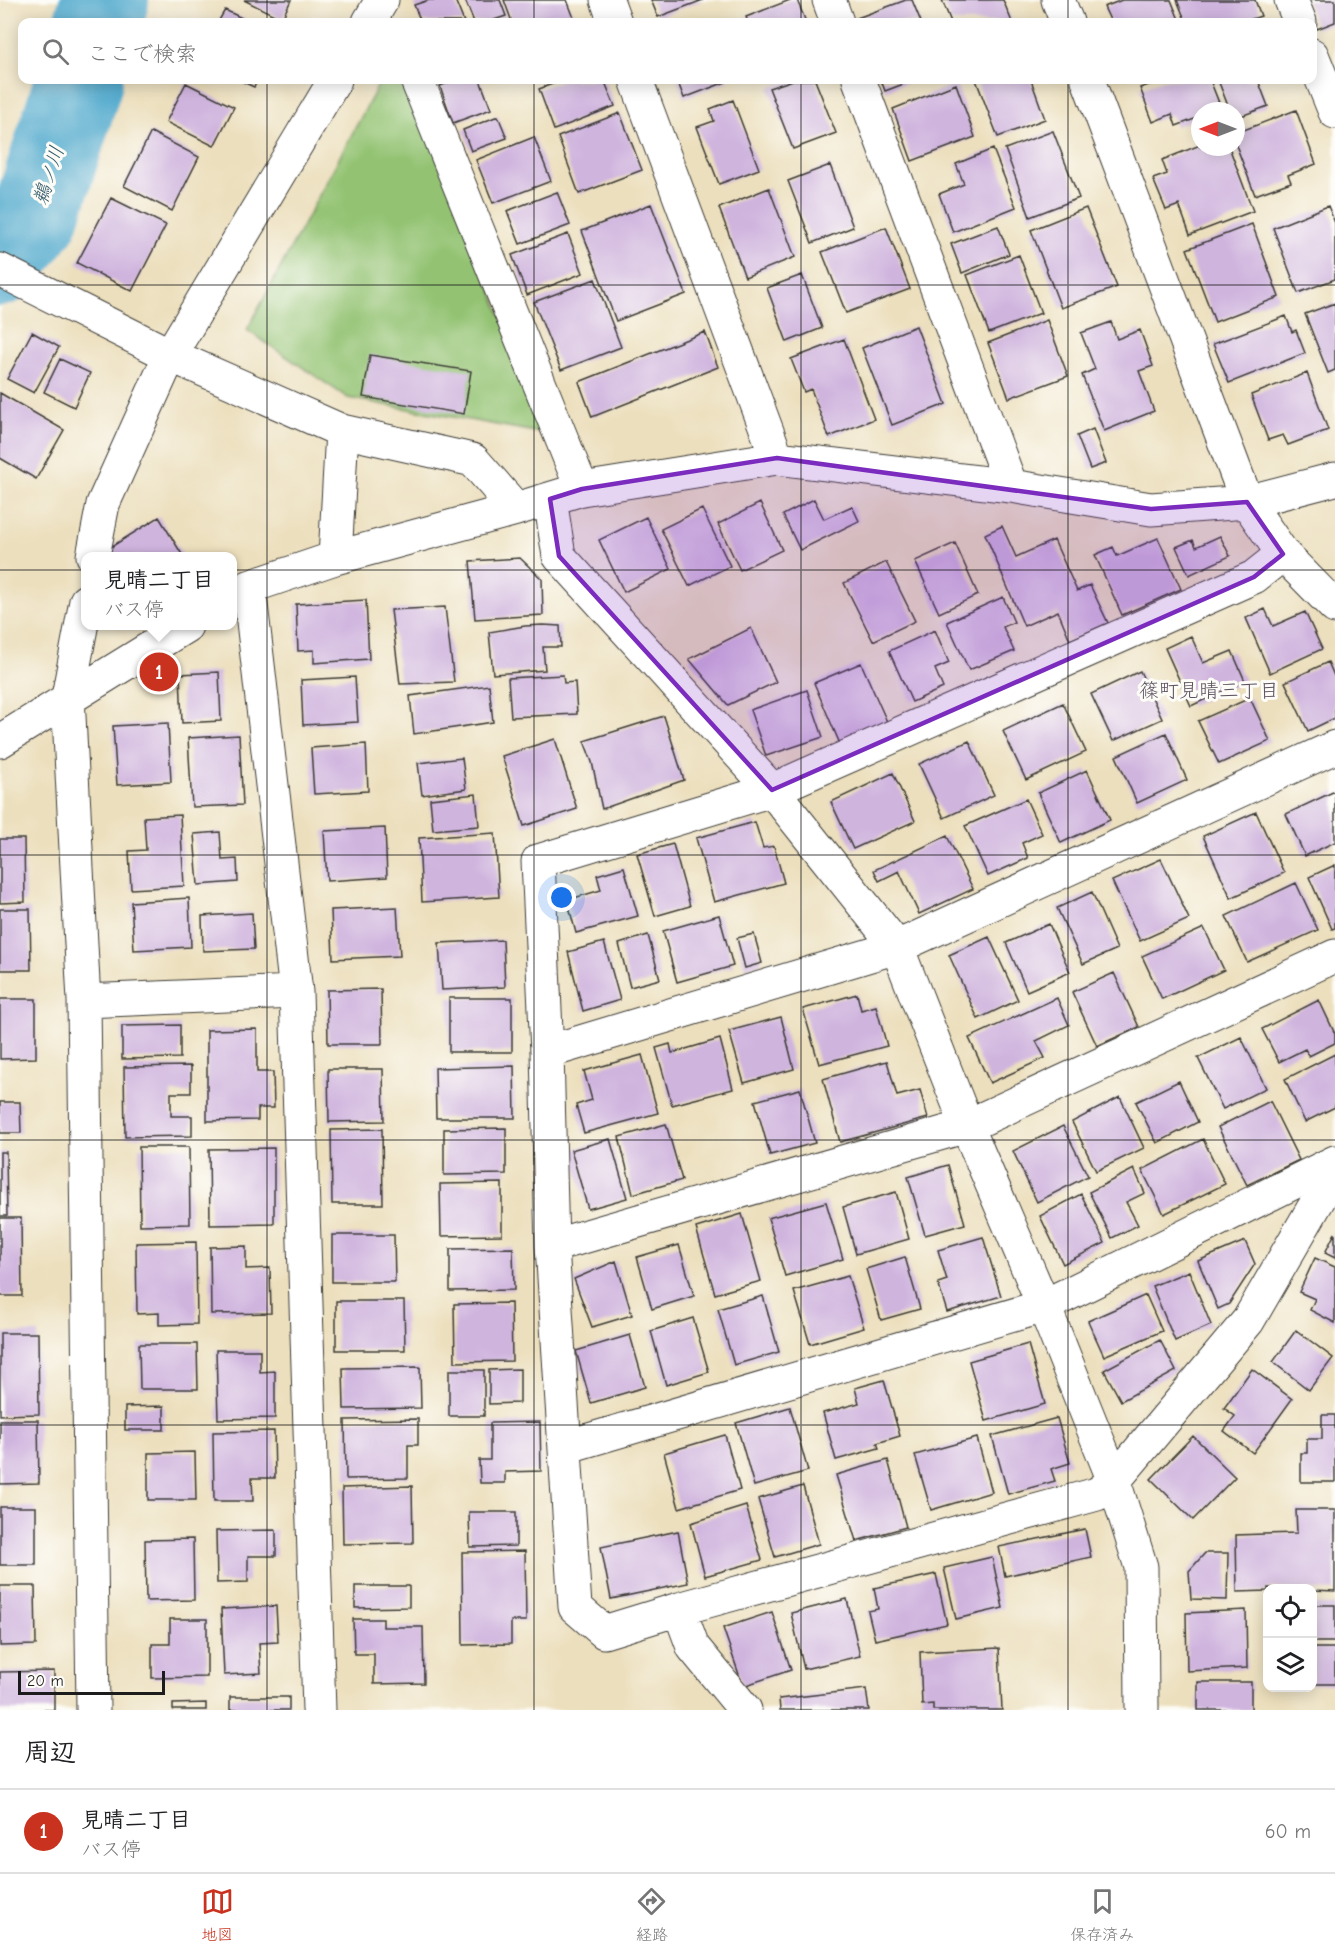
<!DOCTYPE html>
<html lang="ja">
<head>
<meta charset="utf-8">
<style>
  body { margin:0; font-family:"Comic Neue","Klee One",sans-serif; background:#f2f2f2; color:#202124 }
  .controls { position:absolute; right:18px; bottom:18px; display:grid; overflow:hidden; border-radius:12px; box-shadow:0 3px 15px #0003 }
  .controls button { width:54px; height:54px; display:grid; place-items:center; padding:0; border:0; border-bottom:2px solid #e0e0e0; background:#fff; color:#202124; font:30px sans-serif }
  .compass { position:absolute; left:1191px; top:102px; width:54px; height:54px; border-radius:50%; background:#fff; box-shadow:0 3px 15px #0003; rotate:270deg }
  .scale { position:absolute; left:18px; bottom:15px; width:147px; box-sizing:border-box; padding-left:6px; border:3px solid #1c1c1c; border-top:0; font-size:16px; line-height:21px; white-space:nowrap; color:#1c1c1c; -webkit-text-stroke:4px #fdfcf7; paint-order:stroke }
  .you { position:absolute; left:562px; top:898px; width:21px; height:21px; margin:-15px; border:4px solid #fff; border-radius:50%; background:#1a73e8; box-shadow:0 0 0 9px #1a73e833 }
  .badge { display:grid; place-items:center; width:39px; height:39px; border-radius:50%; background:#c8321e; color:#fff; font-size:20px; font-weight:700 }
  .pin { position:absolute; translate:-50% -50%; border:3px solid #fff; box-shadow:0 2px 6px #0006 }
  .popup { position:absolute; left:81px; top:552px; width:156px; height:78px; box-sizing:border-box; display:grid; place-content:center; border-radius:12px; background:#fff; filter:drop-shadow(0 2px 4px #0005); font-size:20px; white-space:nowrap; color:#757577 }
  .popup b { font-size:22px; color:#202124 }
  .popup::after { content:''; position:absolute; left:50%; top:100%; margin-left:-12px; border:12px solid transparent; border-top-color:#fff }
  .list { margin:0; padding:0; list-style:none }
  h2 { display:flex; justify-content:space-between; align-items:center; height:78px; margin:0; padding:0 24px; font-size:26px }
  h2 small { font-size:20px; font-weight:400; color:#757577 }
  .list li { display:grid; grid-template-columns:39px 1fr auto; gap:18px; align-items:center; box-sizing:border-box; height:84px; padding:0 24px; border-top:2px solid #e0e0e0 }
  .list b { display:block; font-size:22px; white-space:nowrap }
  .list p { margin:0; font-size:20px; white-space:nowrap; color:#757577 }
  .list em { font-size:20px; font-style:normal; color:#757577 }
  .icon { flex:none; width:33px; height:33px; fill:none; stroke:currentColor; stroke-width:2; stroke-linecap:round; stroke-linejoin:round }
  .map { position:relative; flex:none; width:1335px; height:1710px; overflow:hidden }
  .search { position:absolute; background:#fff; box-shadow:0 3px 15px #0003; left:18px; right:18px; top:18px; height:66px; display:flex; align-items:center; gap:15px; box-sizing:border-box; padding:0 21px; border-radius:12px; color:#757577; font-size:22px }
  .sheet { height:162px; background:#fff }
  nav { display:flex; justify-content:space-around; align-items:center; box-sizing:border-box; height:84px; border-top:2px solid #e0e0e0; background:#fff; font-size:16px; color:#757577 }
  nav a { display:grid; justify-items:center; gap:3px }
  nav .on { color:#c8321e }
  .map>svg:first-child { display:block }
  .green { fill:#93c372; stroke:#587047; stroke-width:1.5 }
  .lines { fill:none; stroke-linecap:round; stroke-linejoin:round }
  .river { stroke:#4fa9cd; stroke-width:88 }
  .building { fill:#cfb4de }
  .street-casing { stroke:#3b3934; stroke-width:35 }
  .street { stroke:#fff; stroke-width:33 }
  .marked { fill:#7b2cbf; fill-opacity:0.2; stroke:#7b2cbf; stroke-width:4.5; stroke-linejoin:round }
  .grid { fill:none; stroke:#1c1c1c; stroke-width:1.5; stroke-opacity:0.55 }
  .labels { text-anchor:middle; stroke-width:6; stroke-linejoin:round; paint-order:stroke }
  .water-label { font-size:20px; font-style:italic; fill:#335b6c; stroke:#fdfcf7 }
  .neighbourhood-label { font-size:20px; fill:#5b5160; stroke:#fdfcf7 }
</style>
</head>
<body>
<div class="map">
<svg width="1335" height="1710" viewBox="0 0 1335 1710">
  <rect width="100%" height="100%" fill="#fdfcf7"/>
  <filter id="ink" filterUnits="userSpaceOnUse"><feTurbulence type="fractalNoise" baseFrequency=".0167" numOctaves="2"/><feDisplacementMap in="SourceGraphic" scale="12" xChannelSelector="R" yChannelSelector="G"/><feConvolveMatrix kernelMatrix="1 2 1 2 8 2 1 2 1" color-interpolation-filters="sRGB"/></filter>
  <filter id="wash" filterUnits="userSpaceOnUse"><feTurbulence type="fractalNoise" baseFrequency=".008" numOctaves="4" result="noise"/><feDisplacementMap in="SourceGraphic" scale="24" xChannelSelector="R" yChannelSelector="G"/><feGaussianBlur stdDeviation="1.35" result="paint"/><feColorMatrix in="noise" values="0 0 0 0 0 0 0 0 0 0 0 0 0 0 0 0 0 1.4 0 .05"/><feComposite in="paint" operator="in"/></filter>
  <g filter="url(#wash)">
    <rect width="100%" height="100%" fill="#ecdfbd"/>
    <path class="green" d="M381,80h30l128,335 2,18 -193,-35 -101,-68z"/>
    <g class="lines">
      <path class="river" d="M98,22l7,-22
        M0,262l36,-47 43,-135"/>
    </g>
    <g id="blocks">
      <path class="building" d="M244,0h47l-9,19z
        M429,0h26l9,22h-43l-7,-17z
        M465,0h35l6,16 -18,6h-14z
        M504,0h63l7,18 -11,4h-51z
        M651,0h52l-45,17z
        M790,0h7l9,22h-58l-2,-5z
        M906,0h6l9,22h-62l-2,-4z
        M942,0h61l9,22h-61z
        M1122,0h49l9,22h-69l-7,-15z
        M1177,0h78l6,16 -18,6h-57z
        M1306,0h29v22l-18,7z
        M225,10l25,12h-32z
        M239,80h19l-4,7z
        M455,80h25l11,29 -38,14 -13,-37z
        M563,80h41l11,26 -61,24 -15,-41z
        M677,80h54l-47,18z
        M793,80h22l21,53 -43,16 -24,-61z
        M881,80h33l-29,11z
        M976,80h55l14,39 -47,18z
        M1163,80h47l11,28 -6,3h-15v6l-24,9 -4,-12 -19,8 -13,-34z
        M1218,80h40l10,26 -32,12v-7h-6z
        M186,83l48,24 -20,39 -48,-24z
        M956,84l19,53 -63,24 -19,-52z
        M733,100l26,69 -40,15 -22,-57 17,-6 -4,-12z
        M1296,110l20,54 -28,11 3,7 -36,13 -19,-50v-12z
        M620,113l22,57 -63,24 -21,-57z
        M498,116l9,22 -36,13 -8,-21z
        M1053,131l26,67 -49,19 -25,-68z
        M151,132l48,25 -27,54 -48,-25z
        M534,137l17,44 -58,22 -17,-43z
        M1200,145v2h29l24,64 -63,24 -11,-30 -13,5 -13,-31 14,-5 -5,-14z
        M993,149l23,58 -63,25 -14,-38 25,-10 -8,-20z
        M830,165l23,62 -41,16 -24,-62z
        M769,188l26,69 -50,20 -26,-69z
        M557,192l13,33 -50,19 -13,-33z
        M111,198l55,27 -34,66 -55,-28z
        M651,204l35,90 -70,27 -34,-90z
        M1328,206l7,17v56l-37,14 -25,-65z
        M1086,208l31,79 -56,21 -30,-78z
        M1252,224l27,73 -64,25 -28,-73z
        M998,226l11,28 -47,19 -11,-29z
        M886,227l24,62 -64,24 -24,-61z
        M568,234l15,39 -56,22 -15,-40z
        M1019,255l22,58 -52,20 -22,-58z
        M802,275l20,53 -35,14 -20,-54z
        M595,279l26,68 -60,23 -27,-68z
        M1335,303v67l-7,3 -23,-59z
        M1286,316l6,16 4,-2 9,23 -76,30 -16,-39z
        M1047,320l21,56 -59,22 -21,-55z
        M1111,322l6,17 23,-9 13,36 -14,5 15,40 -50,20 -22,-56 13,-6 -14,-36z
        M916,326l30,78 -54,21 -30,-77z
        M32,332l27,15 -25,46 -27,-14z
        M705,332l13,35 -126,50 -13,-35z
        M844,339l30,80 -45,18 -18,-48 -7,3 -13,-33z
        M370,355l101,16 -7,43 -101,-17z
        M60,359l30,14 -16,34 -30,-15z
        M1307,373l21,57 -40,15 -5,-10 -15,5 -17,-45z
        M0,393l64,37 -28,49 -36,-21z
        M1093,429l13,34 -16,6 -13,-33z
        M814,499l10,20 28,-13 7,15 -59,29 -17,-35z
        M760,503l22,47 -42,20 -22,-46z
        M702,509l28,57 -41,20 -28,-57z
        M159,517l24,39h-73l-4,-6z
        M646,517l25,52 -47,23 -25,-52z
        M1002,526l14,31 38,-17 23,51 13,-6 18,38 -38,17 -12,-29 -34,15 -39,-92z
        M1220,536l10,20 -41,19 -13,-28 17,-7 3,7z
        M1158,538l23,51 -59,26 -27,-60 18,-8 4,9z
        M955,543l23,52 -39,18 -24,-52z
        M520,558l22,21 1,36 -68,4 -5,-58z
        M886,562l29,59 -42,20 -29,-58z
        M1003,597l11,25 -11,5 11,24 -45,19 -22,-48z
        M366,600l3,59 -55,4v-13l-16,1 -2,-47z
        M445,607l9,75 -54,2 -9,-74z
        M1265,609l8,17 32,-14 17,37 -52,24 -24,-55z
        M543,625l17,1 1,21h-18l2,23 -52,4 -4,-42 36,-6z
        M751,628l25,54 -48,23 -39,-46z
        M935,630l14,33 -14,6 8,19 -31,14 -23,-51z
        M1191,636l12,27 29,-12 13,30 -54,25 -26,-58z
        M1328,662l7,16v40l-27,13 -23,-49z
        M861,663l27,61 -48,20 -26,-61z
        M1140,671l22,48 -49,22 -22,-47z
        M219,672l2,49 -39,2 -2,-49z
        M563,675l1,8 11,-1 2,32 -66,3 -3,-39z
        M355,677l3,45 -55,3 -2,-45z
        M489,685l4,37 -79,12 -4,-38z
        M807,690l16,47 -57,19 -16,-46z
        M1250,698l20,43 -51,23 -21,-43z
        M1063,703l23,49 -60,28 -23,-49z
        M664,716l20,64 -82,29 -10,-47 -8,-21z
        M168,723l3,59 -54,3 -4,-59z
        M1166,733l21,47 -50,23 -21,-47z
        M239,735l4,70 -51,2 -4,-69z
        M555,739l22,70 -53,17 -22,-70z
        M969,741l25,54 -50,23 -25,-54z
        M366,744l2,47 -54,3 -3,-46z
        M462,758l4,31 -44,6 -4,-32z
        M1087,770l23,50 -49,23 -23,-50z
        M893,773l22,48 -62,28 -22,-47z
        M1335,791v51l-30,14 -19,-42z
        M476,794l3,32 -46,4 -3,-31z
        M1026,799l16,35 -20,9 6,15 -40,18 -23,-50z
        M1256,812l28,61 -53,25 -28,-62z
        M180,815l4,71 -53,3 -2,-38 17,-1 -2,-33z
        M755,822l8,26 11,-2 10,37 -70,19 -18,-64z
        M385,828l2,49 -60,4 -3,-50z
        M220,832l2,28 15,-1 1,23 -40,3 -4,-51z
        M495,833l4,64 -77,5 -3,-64z
        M947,836l26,53 -54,25 -20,-43 -20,10 -5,-11z
        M0,839h24l1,63 -25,1z
        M673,844l17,62 -35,10 -18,-62z
        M1161,859l28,60 -49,22 -28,-60z
        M1335,865v63l-3,1 -23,-52z
        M624,867l14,49 -62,17 -9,-33 34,-10 -4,-15z
        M1296,883l22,47 -71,32 -21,-46z
        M1092,892l25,57 -34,15 -26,-56z
        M189,898l2,49 -57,3 -3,-48z
        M397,907l3,49 -67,3 -2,-49z
        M0,909h30l1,61h-31z
        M252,913l2,36 -51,2 -1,-35z
        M719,915l14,51 -56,16 -14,-51z
        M1049,924l21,48 -43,19 -21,-48z
        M1204,928l20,42 -62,29 -20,-43z
        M754,934l8,29 -17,5 -8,-30z
        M648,935l12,44 -30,8 -11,-43z
        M989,937l29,63 -40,19 -29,-64z
        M503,940l2,47 -63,3 -3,-47z
        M604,942l16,58 -37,11 -15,-59z
        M1114,973l25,54 -42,19 -25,-54z
        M381,989l1,55h-54l-1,-54z
        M857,994l4,16 15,-4 11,40 -68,18 -16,-55z
        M449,998h63v54h-63z
        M1057,998l12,27 -33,16 9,17 -55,25 -21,-45z
        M0,999h36v59l-36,1z
        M1319,1000l16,34v9l-26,13 -4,-7 -26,13 -17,-33z
        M781,1017l13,52 -50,14 -15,-52z
        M180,1025v33l-58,1v-33z
        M257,1029v43h16l1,36h-16v12l-51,1v-91z
        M1241,1037l25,51 -43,21 -25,-51z
        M720,1039l13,50 -61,16 -16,-57 14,-4 2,9z
        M1335,1054v53l-30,15 -20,-43z
        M642,1055l16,58 -74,20 -8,-28 16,-5 -8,-29z
        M887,1061l10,35 23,-6 8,28 -88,24 -17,-63z
        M191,1066v27h-20v23h21v20l-67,1 -1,-70z
        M514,1066l1,52h-79l-1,-50z
        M328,1069h55l1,52 -55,1z
        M1179,1081l19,41 -41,21 -21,-41z
        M800,1089l15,54 -45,12 -15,-54z
        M1120,1097l24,51 -48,23 -24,-49z
        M1270,1101l29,59 -52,25 -29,-58z
        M0,1102h20l1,31h-21z
        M666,1124l16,56 -49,14 -14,-57z
        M1063,1126l25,50 -51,26 -24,-51z
        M506,1128v46l-62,1v-46z
        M382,1129l1,75h-51l-1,-74z
        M610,1139l17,59 -39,11 -17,-59z
        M1203,1139l22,45 -61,30 -22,-44z
        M139,1147h50l1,77 -50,1z
        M274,1148v76l-64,1 -1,-76z
        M0,1152h6l1,64h-7z
        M948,1165l17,59 -40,11 -17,-58z
        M1134,1169l11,24 -19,9 12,23 -26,13 -23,-46z
        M502,1183v52l-61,1 -1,-52z
        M896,1192l13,47 -53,15 -13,-47z
        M1081,1194l24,49 -42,21 -23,-48z
        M826,1202l17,57 -58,17 -17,-58z
        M742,1214l19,67 -46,13 -19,-66z
        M0,1218h21l1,78h-22z
        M1335,1233v25l-10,-5z
        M332,1235h62l1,47h-63z
        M983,1237l18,59 -54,16 -9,-29 9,-3 -9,-30z
        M1245,1241l10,23 -26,40 -11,5 -20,-48z
        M196,1242l1,82 -38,1v-12l-22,1 -1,-71z
        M679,1245l15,51 -42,13 -15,-52z
        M246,1246v23l24,-1 1,45 -60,1 -1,-67z
        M513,1248l1,42 -64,1v-42z
        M905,1257l15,52 -39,11 -15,-51z
        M1315,1258l20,9v56l-25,-13 5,-11 -16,-7z
        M616,1261l16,54 -40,12 -18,-48z
        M1189,1271l22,54 -36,16 -23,-55z
        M848,1276l16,52 -54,16 -16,-53z
        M1146,1295l16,36 -58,25 -16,-35z
        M763,1296l16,56 -45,13 -16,-56z
        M336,1301h68l1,49h-69z
        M511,1303l1,58 -57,1 -1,-58z
        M693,1318l16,54 -43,13 -15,-54z
        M1296,1330l37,28 -24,32 -36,-28z
        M0,1333h38l1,81 -39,1z
        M630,1335l15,52 -54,16 -15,-52z
        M1160,1340l16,31 -55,30 -17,-31z
        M139,1344h58l1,45h-58z
        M1028,1344l17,60 -59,17 -17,-60z
        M216,1350h44v22l15,-1v47l-57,1z
        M420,1367l1,41 -77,1 -1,-41z
        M520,1369v34l-31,1v-34z
        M1252,1369l40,30 -39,54 -29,-22 11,-15 -11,-8z
        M449,1370h35v46h-35z
        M884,1380l16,56 -23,7 2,5 -43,12 -13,-47 36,-10 -4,-15z
        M164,1406v24h-39v-23z
        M790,1407l18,64 -54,15 -18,-63z
        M1322,1415h13v67h-34v-29h6v-14h15z
        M1057,1418l13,45 -19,6 4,12 -47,13 -16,-58z
        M418,1419v26h-10v33l-62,1 -1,-59z
        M0,1420h38l1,63 -39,1z
        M540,1422l1,49 -36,1v11h-25l-1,-23h11v-37z
        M274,1431l1,47h-23l1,23h-39l-1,-69z
        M725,1435l15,55 -61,18 -15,-55z
        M1193,1436l42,41 -42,43 -42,-41z
        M977,1438l15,54 -61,18 -16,-55z
        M195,1452l1,48h-48v-47z
        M888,1460l18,67 -50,14 -20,-66z
        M412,1486l1,57 -70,1 -1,-56z
        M803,1486l16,58 -44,13 -17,-58z
        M746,1506l16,54 -57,16 -14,-53z
        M0,1507h36v58h-36z
        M1296,1510h39v81l-67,-3v3l-31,1 -1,-57 61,-2z
        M469,1512h47v34l-46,1z
        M1085,1529l6,28 -86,19 -6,-29z
        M276,1530v26h-28v26l-31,1 -1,-52z
        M678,1531l10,52 -77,16 -10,-52z
        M193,1539l1,61 -48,1 -1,-61z
        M525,1551l1,70h-15v23l-48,1 -1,-93z
        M1205,1553h23l-1,47 -36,-1 -2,-28z
        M992,1557l11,51 -47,11 -12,-51z
        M936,1574l11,50 -72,16 -7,-29 10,-2 -4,-21z
        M0,1586h35l1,59 -36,1z
        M355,1586h54v21l-54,1z
        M847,1599l13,57 -56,13 -13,-56z
        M1312,1605h23v37h-23z
        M276,1606l2,36 -19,1 2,30 -37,2 -3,-66z
        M1246,1610l1,58 -60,3 -1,-58z
        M772,1612l19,58 -48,16 -20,-58z
        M170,1619h37v58l-55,1v-34h18z
        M353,1619h30v8h40l1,56 -50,1v-30h-20z
        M999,1648l3,62h-69v-6l-11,1 -2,-53z
        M1312,1648h23v36h-23z
        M54,1671v39h-54v-38z
        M1198,1682h53v28h-53z
        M866,1689l3,21h-89l-1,-11z
        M230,1697h59v13h-59z
        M206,1703v7h-33v-6z"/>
    </g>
  </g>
  <g filter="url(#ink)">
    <use href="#blocks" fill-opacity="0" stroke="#3b3934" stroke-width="1.5"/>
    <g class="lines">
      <g class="street-casing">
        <path id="street" d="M607,0l8,22
          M829,0l8,22
          M1058,0l9,22
          M1291,0l9,22
          M369,22l13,-22
          M1312,55l23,57
          M417,80l165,409
          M636,80l141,378
          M859,80l152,406
          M1088,80l159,422 36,52 52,53
          M0,270l170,85 172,76 131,29 43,49
          M550,499l9,57 213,234 125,157 70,179 77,180 70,175 27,86 1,143
          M1283,554l-29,23 -482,213 -234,71 9,191 5,194 23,361 29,25 75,-23 418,-115 17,-13 134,-160 87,-150
          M93,556l10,-52 67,-149 165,-275
          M335,558l7,-127
          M249,587l47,405 23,718
          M232,597l17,-10 86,-29 181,-49 66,-20 195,-31 234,28 140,23 96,-7 88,-23
          M86,601l-18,96 16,304 9,709
          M0,741l186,-115
          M84,1001l212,-9
          M547,1052l350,-105 438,-200
          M552,1246l415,-120 368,-170
          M565,1447l479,-141 291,-144
          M679,1609l14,38 52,63"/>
      </g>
      <use href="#street" class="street"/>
    </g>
  </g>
  <path class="marked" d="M777,458l374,51 96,-7 36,52 -29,23 -482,213 -213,-234 -9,-57 32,-10z"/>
  <path class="grid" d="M267,0v22M534,0v22M801,0v22M1068,0v22M267,80v1630M534,80v1630M801,80v1630M1068,80v1630M0,285h1335M0,570h1335M0,855h1335M0,1140h1335M0,1425h1335"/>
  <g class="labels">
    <g class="water-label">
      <text transform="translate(48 175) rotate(-72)" y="7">鵜ノ川</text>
    </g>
    <g class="neighbourhood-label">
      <text x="1209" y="697">篠町見晴三丁目</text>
    </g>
  </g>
</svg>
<div class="controls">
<button><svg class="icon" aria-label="locate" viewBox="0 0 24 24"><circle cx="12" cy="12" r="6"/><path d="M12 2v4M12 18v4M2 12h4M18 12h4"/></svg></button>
<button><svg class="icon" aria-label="layers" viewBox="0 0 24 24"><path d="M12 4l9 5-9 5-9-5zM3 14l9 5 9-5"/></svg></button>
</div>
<svg class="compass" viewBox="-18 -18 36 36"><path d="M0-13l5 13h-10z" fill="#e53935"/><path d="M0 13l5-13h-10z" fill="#757577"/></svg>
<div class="scale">20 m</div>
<div class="you"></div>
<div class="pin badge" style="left:159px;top:672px">1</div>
<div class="popup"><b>見晴二丁目</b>バス停</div>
<div class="search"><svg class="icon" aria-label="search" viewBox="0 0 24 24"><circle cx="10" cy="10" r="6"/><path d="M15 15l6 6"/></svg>ここで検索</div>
</div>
<section class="sheet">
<h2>周辺<small></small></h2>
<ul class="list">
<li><span class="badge">1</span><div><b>見晴二丁目</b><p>バス停</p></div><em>60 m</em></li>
</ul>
</section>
<nav>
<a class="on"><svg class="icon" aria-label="map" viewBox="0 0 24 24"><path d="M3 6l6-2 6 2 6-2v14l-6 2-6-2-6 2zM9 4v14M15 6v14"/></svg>地図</a>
<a><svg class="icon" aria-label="directions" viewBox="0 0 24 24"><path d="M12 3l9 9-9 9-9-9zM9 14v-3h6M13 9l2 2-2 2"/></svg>経路</a>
<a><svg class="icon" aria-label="saved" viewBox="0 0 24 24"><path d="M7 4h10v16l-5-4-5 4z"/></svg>保存済み</a>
</nav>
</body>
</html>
